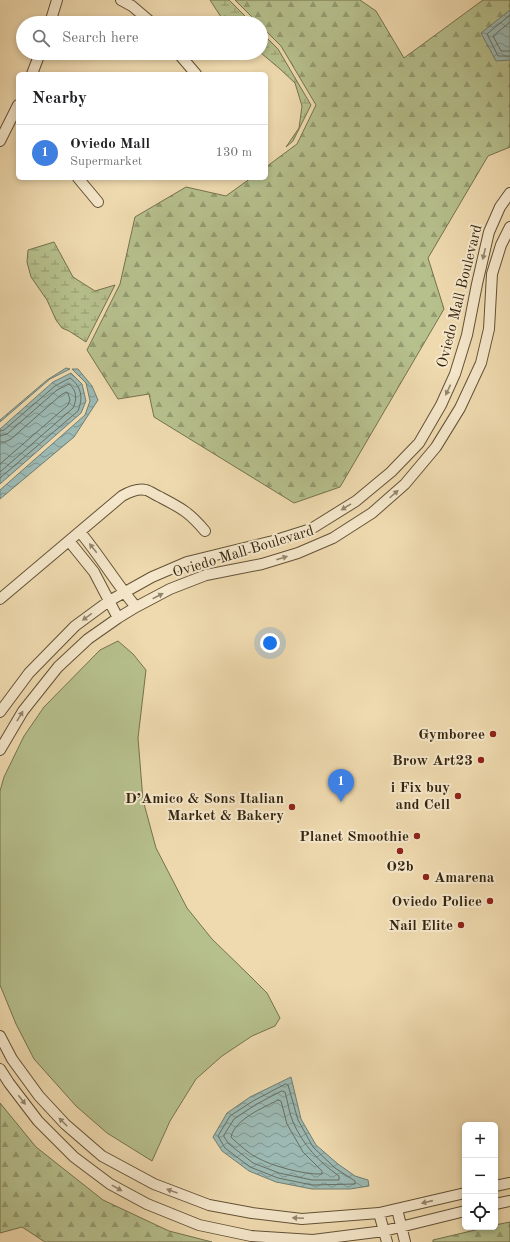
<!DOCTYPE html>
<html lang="en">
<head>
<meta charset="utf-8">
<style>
  body { margin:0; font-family:"Old Standard TT",serif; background:#f2f2f2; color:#202124 }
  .controls { position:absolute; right:12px; bottom:12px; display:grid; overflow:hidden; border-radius:6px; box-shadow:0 2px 6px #0003 }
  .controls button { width:36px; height:36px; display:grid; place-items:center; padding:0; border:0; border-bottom:1px solid #e0e0e0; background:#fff; color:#202124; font:20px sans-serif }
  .you { position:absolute; left:270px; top:643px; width:14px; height:14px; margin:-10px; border:3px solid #fff; border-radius:50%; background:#1a73e8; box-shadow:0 0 0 6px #1a73e833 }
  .badge { display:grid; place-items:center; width:26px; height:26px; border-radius:50%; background:#8f2418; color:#fff; font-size:13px; font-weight:700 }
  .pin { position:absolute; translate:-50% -33px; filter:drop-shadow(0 1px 2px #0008) }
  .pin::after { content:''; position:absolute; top:21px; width:14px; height:12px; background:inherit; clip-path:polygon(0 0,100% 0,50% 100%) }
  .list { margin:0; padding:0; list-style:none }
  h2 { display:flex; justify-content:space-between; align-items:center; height:52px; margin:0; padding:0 16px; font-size:17px }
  h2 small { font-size:13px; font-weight:400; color:#757577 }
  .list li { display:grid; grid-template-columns:26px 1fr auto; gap:12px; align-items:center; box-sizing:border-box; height:56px; padding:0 16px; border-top:1px solid #e0e0e0 }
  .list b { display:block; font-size:15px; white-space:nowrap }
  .list p { margin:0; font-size:13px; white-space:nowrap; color:#757577 }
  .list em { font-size:13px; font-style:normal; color:#757577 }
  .icon { flex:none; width:22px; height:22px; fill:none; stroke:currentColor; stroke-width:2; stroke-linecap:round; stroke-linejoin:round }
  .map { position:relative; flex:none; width:510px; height:1242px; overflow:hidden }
  .search { position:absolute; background:#fff; box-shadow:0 2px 6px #0003; left:16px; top:16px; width:252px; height:44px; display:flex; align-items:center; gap:10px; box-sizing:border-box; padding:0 14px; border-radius:22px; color:#757577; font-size:15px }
  .panel { position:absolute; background:#fff; box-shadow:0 2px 6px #0003; left:16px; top:72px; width:252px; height:108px; border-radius:6px }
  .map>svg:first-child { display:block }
  .green { fill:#b6c08d; stroke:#75724e }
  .forest { fill:url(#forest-firs); stroke:#75724e }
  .wetland { fill:url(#wetland-marsh); stroke:#75724e }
  .water { fill:url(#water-waves); stroke:#727e71 }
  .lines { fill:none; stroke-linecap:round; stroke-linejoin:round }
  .shore { stroke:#686f61; stroke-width:1 }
  .minor-casing { stroke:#635237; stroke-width:12 }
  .minor { stroke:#f5e7cb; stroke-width:10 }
  .oneway { fill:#94866d }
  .poi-dot { fill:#8f2418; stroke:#f5e7cb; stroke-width:1.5 }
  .labels { text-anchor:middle; stroke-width:4; stroke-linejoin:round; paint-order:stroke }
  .street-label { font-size:15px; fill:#34250f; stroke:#f5e7cb }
  .poi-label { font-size:15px; font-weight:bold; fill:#34250f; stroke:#f5e7cb; text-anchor:end }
</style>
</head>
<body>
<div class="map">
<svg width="510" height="1242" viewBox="0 0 510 1242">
  <defs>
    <pattern id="forest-firs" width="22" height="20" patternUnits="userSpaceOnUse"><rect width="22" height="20" fill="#b6c08d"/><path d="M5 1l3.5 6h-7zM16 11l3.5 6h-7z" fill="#959c72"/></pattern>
    <pattern id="wetland-marsh" width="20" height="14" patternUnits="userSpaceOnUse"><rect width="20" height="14" fill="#b6c08d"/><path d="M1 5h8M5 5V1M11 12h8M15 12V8" fill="none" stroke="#959c72"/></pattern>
    <pattern id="water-waves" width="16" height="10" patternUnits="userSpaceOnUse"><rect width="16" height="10" fill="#9cb9b3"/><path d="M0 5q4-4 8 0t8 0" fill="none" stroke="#809690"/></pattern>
  </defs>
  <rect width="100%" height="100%" fill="#efdaaf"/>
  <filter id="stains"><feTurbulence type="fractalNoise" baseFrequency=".005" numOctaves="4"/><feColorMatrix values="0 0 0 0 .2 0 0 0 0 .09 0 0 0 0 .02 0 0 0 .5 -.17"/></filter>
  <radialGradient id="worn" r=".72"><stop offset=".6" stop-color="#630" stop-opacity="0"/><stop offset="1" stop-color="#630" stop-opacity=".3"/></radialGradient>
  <path class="green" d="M118,641l15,13 13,16 -8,68 5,62 13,48 31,60 25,31 36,35 19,19 13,25 -5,8 -23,10 -30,20 -26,23 -26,42 -18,40 -45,-28 -31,-27 -42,-47 -18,-35 -16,-39v-194l4,-14 20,-41 20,-29 56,-57z"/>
  <path class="forest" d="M235,0h125l16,11 28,47 79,-58h27v147l-22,9 -60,102 16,51 -104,178 -46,16 -140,-86 -5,-23 -31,5 -31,-49 33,-66 15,-67 51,-30 40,9 25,-18h15v-11l31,-23 19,-39 -35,-59 -20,-20v-3h-3z
    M0,1103l36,44 67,53 66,31 43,11h-167l-23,-15 -22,6z
    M510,1222v20h-77v-2l55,-13h7v-2z"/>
  <path class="wetland" d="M210,0h19l23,23h-27z
    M261,32l17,17 33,56 -18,36 -7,6 13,-19 3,-22 -7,-23 -15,-14 -19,-16z
    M54,242l19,35 22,14 20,-6 -29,57 -17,-11 -7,-3 -6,-8 -9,-20 -16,-23 -4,-15 1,-12z"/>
  <path class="water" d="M510,10v50l-14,1 -15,-28z
    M66,368l4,1 -20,10 -50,43v-2l47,-40z
    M72,369h6l14,17 6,14 -24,37 -74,62v-9l85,-75 5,-14 -4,-18z
    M71,373l11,11 4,17 -5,12 -81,71v-55l53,-47z
    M291,1077l10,42 15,26 22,19 17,12 13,4 1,6 -19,3h-38l-36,-7 -27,-11 -27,-20 -9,-14 14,-24 23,-16z"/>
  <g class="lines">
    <path class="shore" d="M510,15l-23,19 11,22h12
      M510,22l-17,14 8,15h9
      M0,431l4,-1 51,-44 15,-8c12,9 13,20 8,33l-78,67
      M0,436l7,-2 50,-44 12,-6c8,6 8,16 4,24l-73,64
      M0,442h5l6,-3 50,-44 5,-3 2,1 2,7 -2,5 -68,59
      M286,1084l2,1 10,35 15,27 22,21 20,13v3l-43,1 -34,-7 -28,-11 -25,-19 -7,-12 12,-20 23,-15z
      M282,1091l3,1c3,10 4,21 8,30 10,23 26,40 46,54v4h-27l-33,-7 -26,-10 -24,-19 -5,-7v-2l10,-16 21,-14z
      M278,1100l3,1 6,23 16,28 19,19v3c-17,1 -51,-8 -66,-17 -8,-4 -15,-11 -22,-17l-3,-3c4,-18 32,-29 47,-37z"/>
    <g class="minor-casing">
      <path id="minor" d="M121,0l11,6 20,17
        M50,23l7,-23
        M178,53l18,21
        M32,74l8,-21
        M0,141l18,-36
        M78,178l20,24
        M80,532c20,24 36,51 56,75
        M69,541l25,31 24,46
        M0,599l122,-103c7,-4 15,-8 24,-6 4,1 9,5 14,7 21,11 29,15 45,34
        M0,712l29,-39 46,-47 34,-25 43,-24 35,-15 86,-21 38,-12 45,-28 35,-29 28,-29 22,-38 14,-31 12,-39 10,-51 12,-52 11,-25 10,-14
        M0,750l23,-39 35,-44 30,-28 30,-21 18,-11 34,-18 36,-14 56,-11 36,-11 35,-15 39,-25 33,-29 31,-37 24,-39 21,-45 8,-34 3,-55 9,-29 9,-18
        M0,1036l12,23 27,37 26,28 37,32 52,28 55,21 43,8 50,6 77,-6 86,-20
        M0,1069l9,14 29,38 36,36 36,27 37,20 52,21 52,11 62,4 71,-9 81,-20
        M495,1186l15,-3
        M495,1204l15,-3
        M397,1209l8,33
        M379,1213l8,29"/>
    </g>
    <use href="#minor" class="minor"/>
  </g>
  <defs><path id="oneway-solid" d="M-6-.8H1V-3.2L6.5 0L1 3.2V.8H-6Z"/></defs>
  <g class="oneway">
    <use href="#oneway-solid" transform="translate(484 254) rotate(103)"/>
    <use href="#oneway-solid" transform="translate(448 390) rotate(115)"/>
    <use href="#oneway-solid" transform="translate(394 494) rotate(-42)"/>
    <use href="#oneway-solid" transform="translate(346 507) rotate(148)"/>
    <use href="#oneway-solid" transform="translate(93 548) rotate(-129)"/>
    <use href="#oneway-solid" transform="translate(282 558) rotate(-17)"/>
    <use href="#oneway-solid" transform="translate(158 596) rotate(-27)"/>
    <use href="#oneway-solid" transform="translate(87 617) rotate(144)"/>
    <use href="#oneway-solid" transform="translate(20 716) rotate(-59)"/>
    <use href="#oneway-solid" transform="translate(22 1100) rotate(52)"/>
    <use href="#oneway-solid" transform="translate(63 1122) rotate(-135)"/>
    <use href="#oneway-solid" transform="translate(117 1188) rotate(29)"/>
    <use href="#oneway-solid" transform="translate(172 1191) rotate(-160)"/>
    <use href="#oneway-solid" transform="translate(427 1202) rotate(167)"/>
    <use href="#oneway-solid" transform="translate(298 1218) rotate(-177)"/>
  </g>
  <g class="poi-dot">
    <circle cx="493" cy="734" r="4"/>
    <circle cx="481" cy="760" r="4"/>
    <circle cx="458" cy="796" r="4"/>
    <circle cx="292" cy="807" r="4"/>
    <circle cx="417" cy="836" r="4"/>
    <circle cx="400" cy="851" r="4"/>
    <circle cx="426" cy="877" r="4"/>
    <circle cx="490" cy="901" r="4"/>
    <circle cx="461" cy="925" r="4"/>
  </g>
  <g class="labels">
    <g class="street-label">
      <text transform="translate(459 296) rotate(-76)" y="5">Oviedo Mall Boulevard</text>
      <text transform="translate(243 551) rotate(-17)" y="5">Oviedo Mall Boulevard</text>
    </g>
    <g class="poi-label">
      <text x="485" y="739">Gymboree</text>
      <text x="473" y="765">Brow Art23</text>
      <text x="450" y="792">i Fix buy<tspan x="450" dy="17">and Cell</tspan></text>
      <text x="284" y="803">D’Amico &amp; Sons Italian<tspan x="284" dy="17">Market &amp; Bakery</tspan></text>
      <text x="409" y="841">Planet Smoothie</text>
      <text x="400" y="871" text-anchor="middle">O2b</text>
      <text x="434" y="882" text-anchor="start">Amarena</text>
      <text x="482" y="906">Oviedo Police</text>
      <text x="453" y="930">Nail Elite</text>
    </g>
  </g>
  <rect width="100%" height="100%" filter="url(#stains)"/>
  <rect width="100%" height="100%" fill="url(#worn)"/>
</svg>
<div class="controls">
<button>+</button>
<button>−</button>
<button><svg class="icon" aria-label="locate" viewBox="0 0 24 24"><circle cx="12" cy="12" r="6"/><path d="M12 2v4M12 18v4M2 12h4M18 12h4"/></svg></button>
</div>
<div class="you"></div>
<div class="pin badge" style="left:341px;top:802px;background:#3f7fe0">1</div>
<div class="search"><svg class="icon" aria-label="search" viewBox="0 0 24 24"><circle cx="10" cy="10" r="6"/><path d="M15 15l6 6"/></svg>Search here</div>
<section class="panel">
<h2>Nearby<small></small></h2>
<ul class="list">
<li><span class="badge" style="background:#3f7fe0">1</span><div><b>Oviedo Mall</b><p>Supermarket</p></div><em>130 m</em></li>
</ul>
</section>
</div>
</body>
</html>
